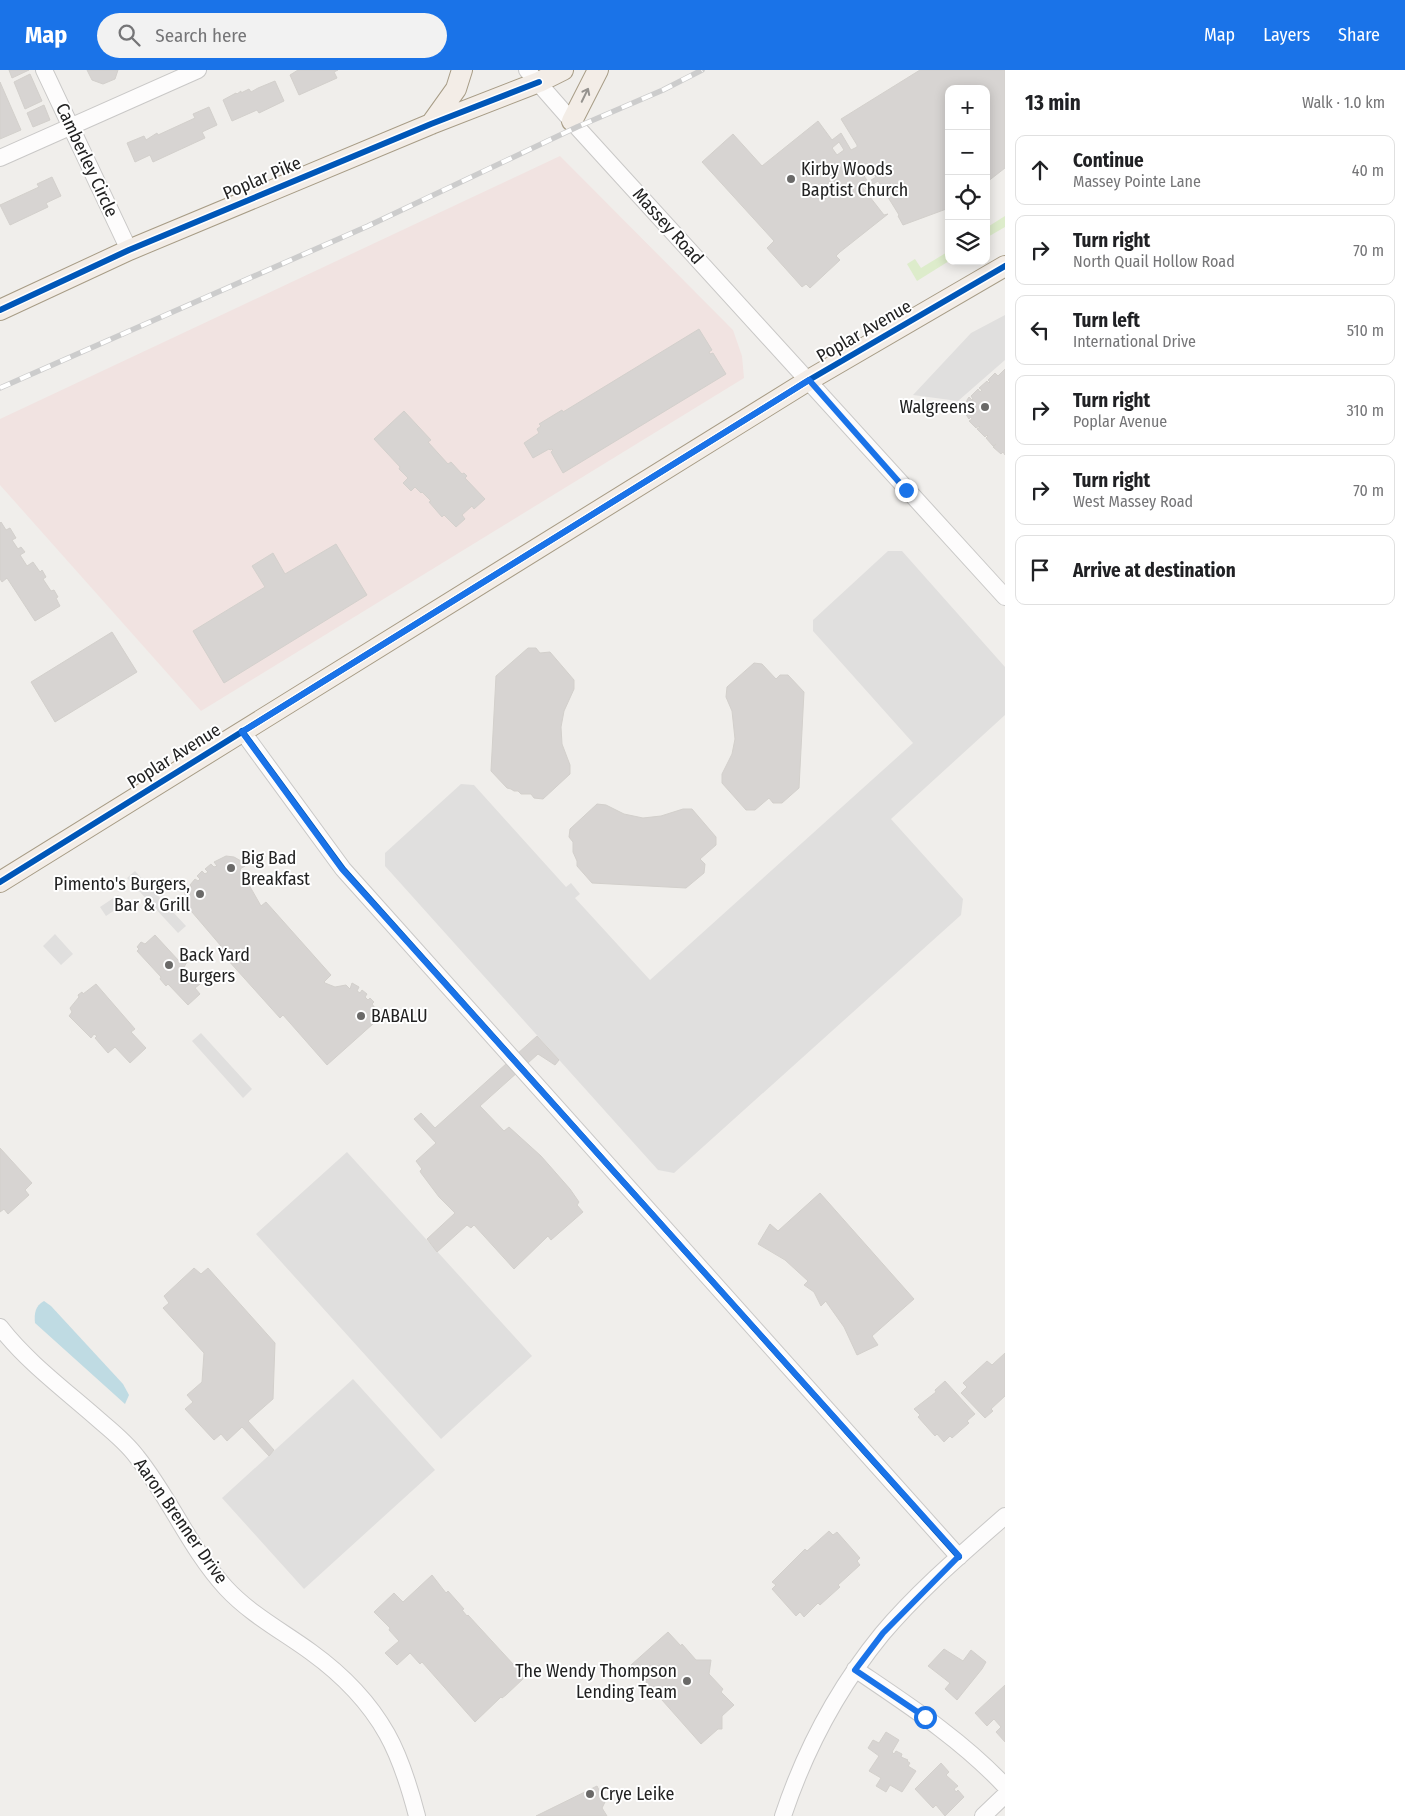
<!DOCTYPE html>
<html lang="en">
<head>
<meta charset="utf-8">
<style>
  body { margin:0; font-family:"Fira Sans Condensed",sans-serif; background:#f2f2f2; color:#202124 }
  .controls { position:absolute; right:15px; top:15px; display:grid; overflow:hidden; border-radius:10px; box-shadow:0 2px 12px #0003 }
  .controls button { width:45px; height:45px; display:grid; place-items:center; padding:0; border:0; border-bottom:1px solid #e0e0e0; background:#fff; color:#202124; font:25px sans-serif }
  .stop { position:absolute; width:15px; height:15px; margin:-11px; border:4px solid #1a73e8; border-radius:50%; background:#fff }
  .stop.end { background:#1a73e8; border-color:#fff; box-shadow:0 1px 5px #0008 }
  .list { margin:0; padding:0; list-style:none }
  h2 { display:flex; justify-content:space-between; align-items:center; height:65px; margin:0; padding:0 20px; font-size:21px }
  h2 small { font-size:16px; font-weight:400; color:#757577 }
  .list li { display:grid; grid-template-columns:32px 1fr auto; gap:15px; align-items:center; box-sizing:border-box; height:70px; margin:0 10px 10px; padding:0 10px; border:1px solid #e0e0e0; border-radius:10px }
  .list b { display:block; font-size:19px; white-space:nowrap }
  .list p { margin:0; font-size:16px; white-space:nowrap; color:#757577 }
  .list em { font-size:16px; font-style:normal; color:#757577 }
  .icon { flex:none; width:28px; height:28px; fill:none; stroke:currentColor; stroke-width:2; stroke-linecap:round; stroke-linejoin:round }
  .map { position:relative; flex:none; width:1005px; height:1746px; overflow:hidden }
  header { display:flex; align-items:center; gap:30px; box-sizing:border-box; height:70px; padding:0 25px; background:#1a73e8; color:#fff }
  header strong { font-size:24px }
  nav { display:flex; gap:28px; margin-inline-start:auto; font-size:18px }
  .search { width:350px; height:45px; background:#f2f2f2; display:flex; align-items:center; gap:12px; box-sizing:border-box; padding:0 18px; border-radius:28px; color:#757577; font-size:19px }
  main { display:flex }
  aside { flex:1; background:#fff }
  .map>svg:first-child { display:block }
  .commercial { fill:#f1e3e1 }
  .grass { fill:#ddeccb }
  .parking { fill:#e0dfde }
  .water { fill:#bfdbe3 }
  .building { fill:#d7d4d2; stroke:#d3d0cc; fill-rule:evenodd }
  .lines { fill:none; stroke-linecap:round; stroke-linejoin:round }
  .minor-casing { stroke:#c9c8c7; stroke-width:18 }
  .major-casing { stroke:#a79c86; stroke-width:22 }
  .minor { stroke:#fdfcfc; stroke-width:16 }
  .major { stroke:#f3ede7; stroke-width:20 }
  .rail-casing { stroke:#ccc; stroke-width:5.5 }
  .rail { stroke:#fff; stroke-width:4; stroke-dasharray:11; stroke-linecap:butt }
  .cycleway-casing { stroke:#fff; stroke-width:9 }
  .cycleway { stroke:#0057b8; stroke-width:6 }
  .oneway { stroke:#95928e }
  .route { stroke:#1a73e8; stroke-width:6 }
  .poi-dot { fill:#6a6968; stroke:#fff; stroke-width:2 }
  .labels { text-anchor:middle; stroke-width:4; stroke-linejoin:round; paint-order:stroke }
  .street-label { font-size:18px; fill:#222; stroke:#fff }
  .poi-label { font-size:18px; fill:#222; stroke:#fff; text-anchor:start }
</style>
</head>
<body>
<header>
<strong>Map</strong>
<div class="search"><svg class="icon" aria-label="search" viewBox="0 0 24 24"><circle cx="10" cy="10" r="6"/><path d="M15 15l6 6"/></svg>Search here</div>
<nav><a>Map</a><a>Layers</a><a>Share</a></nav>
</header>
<main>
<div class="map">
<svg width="1005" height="1746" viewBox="0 0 1005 1746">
  <rect width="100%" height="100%" fill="#f0eeeb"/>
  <path class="commercial" d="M560,86l173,174 9,26 2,22 -543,333 -201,-226v-66z"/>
  <path class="grass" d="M1005,146v11l-19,11v-10z
    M949,181v10l-32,20 -10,-17 8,-5 6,9z"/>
  <path class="parking" d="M1005,245v45l-47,41 -45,-6 58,-62z
    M888,481h14l103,116v48l-114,104 72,80 -2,16 -287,258 -16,-3 -273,-304v-13l76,-69 13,1 92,102 5,-4 9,11 -5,4 75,82 263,-237 -100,-112v-11z
    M135,801l51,55 -8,7 -51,-55z
    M118,825l6,9 -18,12 -6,-9z
    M55,864l18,20 -12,11 -18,-19z
    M201,963l51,56 -9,9 -51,-57z
    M347,1082l185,204 -91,83 -185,-205z
    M353,1309l82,91 -131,119 -82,-91z"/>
  <path class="water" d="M44,1231l7,5 72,78 6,11 -4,9 -90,-81c-1,-9 0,-17 9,-22z"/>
  <path class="building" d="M9,0h20l-17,8z
    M87,0h31l-3,9 -12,5 -11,-4z
    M298,0h40l-4,2 3,6 -38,17 -9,-20z
    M920,0h85v98l-18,14 1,2 -2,1v-96h-37v119l-46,17 -5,-9 1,-1 -21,-34 -12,8 -5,-8 -2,2 25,32 4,-1 -48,38 -4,4 4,4 -30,28 -4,-4 -4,3 -35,-39 7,-7 -72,-79 31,-28 29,32 56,-45 14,19 9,-7 10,17 6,-3v-2l-16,-26zM839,72l5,8 -7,5 -5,-7zM867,93l9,14 -8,5 -9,-14z
    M30,4l12,27 -17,8 -11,-27z
    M275,11l9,20 -25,12 -2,-3 -25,11 -9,-21 13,-7 1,1 4,-3v2l8,-4 2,3 7,-4z
    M0,12l21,48 -21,9z
    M44,35l6,15 -17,7 -6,-14z
    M209,37l8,18 -15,7 3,6 -52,24 -3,-7 -15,7 -8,-19 17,-7 2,4 11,-7 1,2 37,-17 -2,-4z
    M52,107l9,19 -15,7 2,4 -38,18 -10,-20 39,-18 -2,-3z
    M699,259l13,21 -3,2 1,2 3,-1 13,21 -163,99 -12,-21 2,-2 -1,-1 -2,1 -1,-1 -16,9 -9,-15 15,-10 -2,-4 4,-3 -2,-2 23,-14 1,2z
    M1005,299v86l-2,-3 -2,2 -8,-7 3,-3 -3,2 -7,-8 2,-2 -1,-1 -2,2 -8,-8 3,-2 -1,-1 -3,2 -7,-7 3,-2 -1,-2 -2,2 -4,-6 2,-13 2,-3 3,3 1,-1 -2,-3 7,-7 2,3 2,-2 -3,-2 8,-7 2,2 1,-1 -2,-2 7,-7 3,3z
    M404,341l27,29 -3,2 20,22 3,-2 11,12 2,-1 3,3 -2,2 20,21 -11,10 -2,-3 -10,9 3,4 -9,8 -12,-12 -2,2 -13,-15 2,-1 -9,-9 -1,1 -6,-6 -4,4 -8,-8 5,-5 -9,-9 1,-2 -26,-28z
    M1,452l5,8 4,-2 6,10 -4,2 6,9 3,-2 4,5 -5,3 7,11 6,-4 7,10 2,-2 4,7 -3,2 8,12 3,-1 4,7 -2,1 4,8 -25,15 -28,-43 -5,4 -2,-3v-56z
    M336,474l31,51 -143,88 -31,-52 72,-44 -13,-21 21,-13 12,21z
    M112,562l25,40 -82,50 -24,-40z
    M528,578h8l4,5 10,-1 24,28v9l-10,22 -3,16 1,17 8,21v9l-27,25 -9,-1 -3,-4h-10l-3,-3h-4l-3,-2 -4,-1 -16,-17 5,-95z
    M754,593l8,1 14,15 4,-4h8l16,17 -5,96 -17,15h-9l-4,-5 -14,12h-9l-24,-27v-9l10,-20 3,-15 -3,-28 -6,-14 1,-10z
    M597,734l9,1 18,9 19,4 18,-2 22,-7h9l24,28v8l-16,14 5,5 -1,9 -18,15 -94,-5 -15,-17v-5l-4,-9v-10l-4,-5 1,-8z
    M226,786l8,1 7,4 4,5 -5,3 21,37 5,-4 65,73 -7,7 1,1 10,4 11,-2 4,4 2,-6 7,4 -2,4 3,2 2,-3 5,4 -2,3 3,3 2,-2 4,4 -2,2 3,4 -3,4 -1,5 3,6 -47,42 -44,-50 -3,3 -62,-69 3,-3 -35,-41 -1,-12 4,-6h3l-2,-2 5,-6 3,2 2,-2 -3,-3 5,-5 3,3 3,-2 -3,-3 6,-5 3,3 3,-1 -3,-4z
    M155,865l24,26 5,-3 3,4 -3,5 10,11 3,-3 3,4 -3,3 3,2 -5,4 5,6 -12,11 -20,-21 -2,2 -6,-7 1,-2 -24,-26 2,-2 -2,-2 4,-5 4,2z
    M96,914l39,45 -4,3 15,16 -16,15 -15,-16 -7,6 -13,-15 2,-2 -3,-2 -3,4 -22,-22 3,-4 -2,-4 9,-11 -1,-2 4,-3 1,2z
    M537,966l22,24 -4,5 -17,-11 -58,52 24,25 5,-4 32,29 29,33 9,13 -2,3 6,7 -32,28 -3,-4 -34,33 -40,-44 -3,3 -4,-3 -30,27 -10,-13 28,-26 -16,-16 -18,-24 -1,-2 2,-2 -6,-8 20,-18 -22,-24 7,-6 14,15z
    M0,1078l32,35 -7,7 4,5 -21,19 -4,-5 -4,3z
    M820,1123l94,106 -42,37 6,9 -21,10 -13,-28 -17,-24 -1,-2 -5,5 -7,-14 -10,-7 4,-4 -23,-21 -27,-16 12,-20 8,7z
    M194,1198l7,6 7,-6 67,75 -2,56 -25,22 26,29 -5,6 -27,-29 -15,14 -6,-7 -7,6 -29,-31 8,-7 -6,-7 15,-13 2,-29 -41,-45 6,-5 -5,-7z
    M1005,1283v43l-14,13 2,2 -8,7 -24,-25 6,-6 -4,-4 24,-22 5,4z
    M945,1311l30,33 -8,7 2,2 -17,15 -2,-2 -6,6 -7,-8 -2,2 -17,-19 2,-2 -6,-6 22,-17 -1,-2z
    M829,1461l4,4 4,-3 23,26 -3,3 3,4 -22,20 2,2 -20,18 -2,-2 -14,14 -4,-5 -4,4 -24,-27 4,-4 -4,-3 33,-33 2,2z
    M432,1505l14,18 2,-2 16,18 -2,1 5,6 1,-1 57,62 -19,18 -4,3 -1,-1 -26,25 -53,-60 -2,2 -10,-11 -13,12 -12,-12 14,-12 -10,-11 1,-2 -16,-16 20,-19 9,9z
    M668,1562l13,14 1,-2 14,16h15l-2,14 14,15 -2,3 13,13 -12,11v13h-4l-17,15 -70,-79z
    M944,1579l19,12 8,-11 15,12 -4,7 -25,31 -12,-11 5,-6 -22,-17z
    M1005,1615v57l-9,-10 5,-5 -7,-8 -7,7 -12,-13z
    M886,1662l13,8 -7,12 2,2 2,-3 6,3 -1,3 7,3 -1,1 3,2 -2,3 8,5 -14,21 -12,-7 -4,7 -10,-6 5,-8 -12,-7 10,-15 -11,-8 5,-8 6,3z
    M941,1693l8,9 -3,3 12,11 -4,3 2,3 2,-2 6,7 -19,19 -9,-11 -3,3 -18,-19z
    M597,1716l8,16 -3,6 5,8h-71z"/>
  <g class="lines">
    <g class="minor-casing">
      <path id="minor" d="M44,0l85,180
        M527,0l50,57 428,470
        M0,88l198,-88
        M242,661l101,138 616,688
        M0,1257c27,35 65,63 99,93 13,11 28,23 38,37 33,41 53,92 89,131 24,26 56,43 85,64 29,21 58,50 76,82 14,25 23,55 30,82
        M855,1599c53,36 106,70 150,117
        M783,1746c22,-66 55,-128 99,-182 36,-43 81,-81 123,-118
        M983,1746l22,-21"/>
    </g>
    <g class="major-casing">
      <path id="major" d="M572,51l26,-51
        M431,54l25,-35 6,-19
        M0,240l129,-60 302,-126 108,-42 24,-12
        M0,812l809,-502 196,-114"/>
    </g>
    <use href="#minor" class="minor"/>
    <use href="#major" class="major"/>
    <g class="rail-casing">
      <path id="rail" d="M0,318l368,-162 209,-99 86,-37 39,-20"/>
    </g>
    <use href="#rail" class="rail"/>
    <g class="cycleway-casing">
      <path id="cycleway" d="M0,240l129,-60 302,-126 108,-42
        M242,661l101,138 616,688
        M0,812l809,-502 196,-114"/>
    </g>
    <use href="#cycleway" class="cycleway"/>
  </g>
  <defs><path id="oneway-shaft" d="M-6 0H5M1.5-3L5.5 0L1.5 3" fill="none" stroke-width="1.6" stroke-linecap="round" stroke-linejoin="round" transform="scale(1.25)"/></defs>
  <use class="oneway" href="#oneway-shaft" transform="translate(585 25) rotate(-64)"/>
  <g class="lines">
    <path class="route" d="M906,420l-97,-110 -567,352 100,137 617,687 -76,77 -28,37 70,47"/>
  </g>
  <g class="poi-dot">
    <circle cx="791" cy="109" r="5"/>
    <circle cx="985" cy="337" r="5"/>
    <circle cx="231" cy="798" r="5"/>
    <circle cx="200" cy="824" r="5"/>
    <circle cx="169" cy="895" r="5"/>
    <circle cx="361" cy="946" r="5"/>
    <circle cx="687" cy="1611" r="5"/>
    <circle cx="590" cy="1724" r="5"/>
  </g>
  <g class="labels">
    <g class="street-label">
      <text transform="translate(87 90) rotate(65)" y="6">Camberley Circle</text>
      <text transform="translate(262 108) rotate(-23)" y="6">Poplar Pike</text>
      <text transform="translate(668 156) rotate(48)" y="6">Massey Road</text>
      <text transform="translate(864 261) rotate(-30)" y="6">Poplar Avenue</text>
      <text transform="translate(174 686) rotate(-32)" y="6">Poplar Avenue</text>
      <text transform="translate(181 1451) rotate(55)" y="6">Aaron Brenner Drive</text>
    </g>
    <g class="poi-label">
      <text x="801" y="105">Kirby Woods<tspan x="801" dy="21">Baptist Church</tspan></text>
      <text x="975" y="343" text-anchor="end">Walgreens</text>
      <text x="241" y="794">Big Bad<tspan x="241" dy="21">Breakfast</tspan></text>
      <text x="190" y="820" text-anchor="end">Pimento's Burgers,<tspan x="190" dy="21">Bar &amp; Grill</tspan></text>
      <text x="179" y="891">Back Yard<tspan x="179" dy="21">Burgers</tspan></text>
      <text x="371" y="952">BABALU</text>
      <text x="677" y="1607" text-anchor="end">The Wendy Thompson<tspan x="677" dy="21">Lending Team</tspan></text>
      <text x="600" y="1730">Crye Leike</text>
    </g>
  </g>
</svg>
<div class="controls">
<button>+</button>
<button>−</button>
<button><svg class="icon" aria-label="locate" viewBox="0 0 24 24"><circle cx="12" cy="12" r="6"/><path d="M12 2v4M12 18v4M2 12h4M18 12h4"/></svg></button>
<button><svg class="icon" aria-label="layers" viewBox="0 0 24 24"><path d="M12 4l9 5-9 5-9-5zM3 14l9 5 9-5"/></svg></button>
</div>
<div class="stop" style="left:925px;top:1647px"></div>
<div class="stop end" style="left:906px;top:420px"></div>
</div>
<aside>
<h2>13 min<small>Walk · 1.0 km</small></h2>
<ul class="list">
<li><svg class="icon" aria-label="ahead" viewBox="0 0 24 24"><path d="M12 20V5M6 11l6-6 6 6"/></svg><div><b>Continue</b><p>Massey Pointe Lane</p></div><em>40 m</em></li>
<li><svg class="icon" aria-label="right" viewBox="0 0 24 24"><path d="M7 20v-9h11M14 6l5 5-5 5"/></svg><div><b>Turn right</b><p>North Quail Hollow Road</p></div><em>70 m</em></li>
<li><svg class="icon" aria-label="left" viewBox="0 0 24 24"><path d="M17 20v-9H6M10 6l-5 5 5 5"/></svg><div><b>Turn left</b><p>International Drive</p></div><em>510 m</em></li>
<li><svg class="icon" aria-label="right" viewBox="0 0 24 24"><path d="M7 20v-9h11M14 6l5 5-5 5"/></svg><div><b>Turn right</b><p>Poplar Avenue</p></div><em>310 m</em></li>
<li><svg class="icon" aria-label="right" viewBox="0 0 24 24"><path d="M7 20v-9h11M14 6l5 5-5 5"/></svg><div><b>Turn right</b><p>West Massey Road</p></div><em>70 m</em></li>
<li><svg class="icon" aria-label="arrive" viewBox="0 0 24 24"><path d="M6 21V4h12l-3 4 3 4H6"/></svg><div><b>Arrive at destination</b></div></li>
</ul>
</aside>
</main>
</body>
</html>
